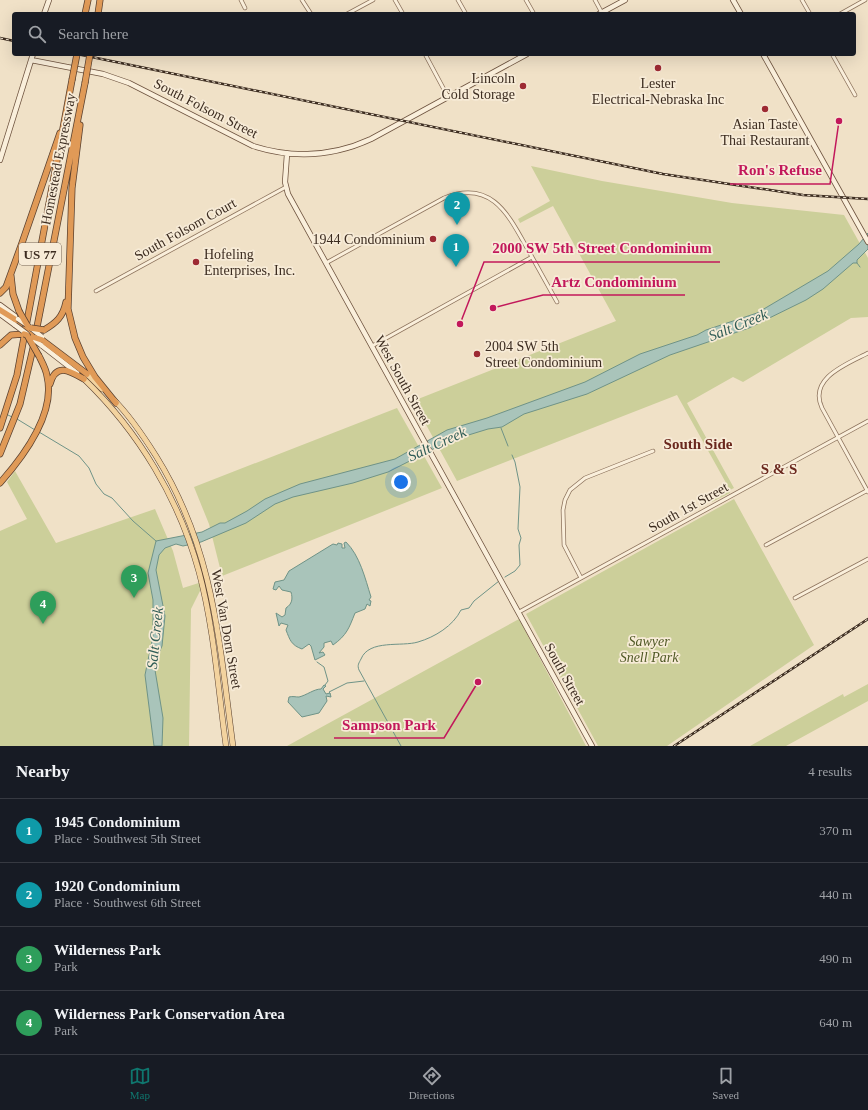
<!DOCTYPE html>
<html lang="en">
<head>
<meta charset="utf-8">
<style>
  body { margin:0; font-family:Georgia,serif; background:#242831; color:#f1f3f6 }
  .you { position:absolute; left:401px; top:482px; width:14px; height:14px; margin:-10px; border:3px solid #fff; border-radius:50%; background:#1a73e8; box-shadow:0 0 0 6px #1a73e833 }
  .badge { display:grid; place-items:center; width:26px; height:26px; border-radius:50%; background:#0f766e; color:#fff; font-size:13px; font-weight:700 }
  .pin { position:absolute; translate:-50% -33px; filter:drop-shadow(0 1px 2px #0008) }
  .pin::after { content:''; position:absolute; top:21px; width:14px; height:12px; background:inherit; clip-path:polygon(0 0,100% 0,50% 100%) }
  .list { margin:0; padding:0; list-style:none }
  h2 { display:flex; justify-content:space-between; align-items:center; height:52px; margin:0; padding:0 16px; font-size:17px }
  h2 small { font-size:13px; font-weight:400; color:#9ea1a6 }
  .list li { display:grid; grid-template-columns:26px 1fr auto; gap:12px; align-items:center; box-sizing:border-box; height:64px; padding:0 16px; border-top:1px solid #363941 }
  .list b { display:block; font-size:15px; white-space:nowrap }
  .list p { margin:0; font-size:13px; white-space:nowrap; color:#9ea1a6 }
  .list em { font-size:13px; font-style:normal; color:#9ea1a6 }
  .icon { flex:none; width:22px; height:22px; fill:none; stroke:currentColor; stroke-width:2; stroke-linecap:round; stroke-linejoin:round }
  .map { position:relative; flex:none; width:868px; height:746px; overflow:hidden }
  .search { position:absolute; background:#171b24; box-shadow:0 4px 16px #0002; left:12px; right:12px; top:12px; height:44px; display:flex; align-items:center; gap:10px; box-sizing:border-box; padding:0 14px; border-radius:4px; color:#9ea1a6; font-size:15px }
  .sheet { height:308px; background:#171b24 }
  nav { display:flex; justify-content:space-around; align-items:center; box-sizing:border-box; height:56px; border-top:1px solid #363941; background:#171b24; font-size:11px; color:#9ea1a6 }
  nav a { display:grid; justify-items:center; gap:2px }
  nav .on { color:#0f766e }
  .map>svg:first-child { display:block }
  .green { fill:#cccf9a }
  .water { fill:#a9c4ba; stroke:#6f9387 }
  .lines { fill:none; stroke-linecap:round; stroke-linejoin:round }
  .stream { stroke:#6f9387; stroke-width:1 }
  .street-casing { stroke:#8c725c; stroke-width:4.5 }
  .secondary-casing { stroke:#6e533f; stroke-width:6 }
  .primary-casing { stroke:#5a4130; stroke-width:6 }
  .highway-casing { stroke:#5a4130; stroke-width:7 }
  .street { stroke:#faefdb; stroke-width:3 }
  .secondary { stroke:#faefdb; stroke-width:4.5 }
  .primary { stroke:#f3d39f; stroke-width:5 }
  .highway { stroke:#e09a57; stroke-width:5.5 }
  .rail-casing { stroke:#3c2c20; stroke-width:2.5 }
  .rail { stroke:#f7ebd7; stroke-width:1; stroke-dasharray:3; stroke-linecap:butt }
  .secondary-bridge-casing { stroke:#6e533f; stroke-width:6; stroke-linecap:butt }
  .highway-bridge-casing { stroke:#5a4130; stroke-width:7; stroke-linecap:butt }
  .secondary-bridge { stroke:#faefdb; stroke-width:4.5 }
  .highway-bridge { stroke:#e09a57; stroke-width:5.5 }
  .poi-dot { fill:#9d2a33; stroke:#f7ebd7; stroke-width:1.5 }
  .labels { text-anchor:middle; stroke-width:3.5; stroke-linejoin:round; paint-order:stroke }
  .shield { fill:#f7ebd7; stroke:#746557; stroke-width:1 }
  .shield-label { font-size:13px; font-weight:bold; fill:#3c2c20 }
  .poi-label { font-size:14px; fill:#3c2c20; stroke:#f7ebd7; text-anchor:end }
  .street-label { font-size:14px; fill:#3c2c20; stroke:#f7ebd7 }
  .park-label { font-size:14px; font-style:italic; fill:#505926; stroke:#f7ebd7 }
  .water-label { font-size:15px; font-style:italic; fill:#2f5c56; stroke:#f7ebd7 }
  .neighbourhood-label { font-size:15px; font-weight:bold; fill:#6a281e; stroke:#f7ebd7 }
  .leader { fill:none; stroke:#c2185b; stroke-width:1.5 }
  .callout-dot { fill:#c2185b; stroke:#f7ebd7; stroke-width:1.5 }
  .callout-label { font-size:15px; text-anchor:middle; font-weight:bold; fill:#c2185b; stroke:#f7ebd7; stroke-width:3.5; stroke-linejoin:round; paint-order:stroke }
</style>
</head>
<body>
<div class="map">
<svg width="868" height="746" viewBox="0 0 868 746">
  <rect width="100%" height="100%" fill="#f0e1c7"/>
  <path class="green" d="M531,166l71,15 130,22 112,12 24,43v59l-17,1 -108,64 -10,-5 -46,26 47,85 -4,2 -53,-95 -220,86 -44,-80 203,-80 -63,-115 -33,17 -2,-4 32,-18z
    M397,408l45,80 -220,88 -13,-52 -15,-37z
    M15,471l41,72 99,-34 18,42 10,37 22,-7 -14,28 -2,137h-189v-215l27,-12 -20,-37z
    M725,484l5,9 -18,9h-4l-5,-6z
    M734,499l80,146 -147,101h-69l-72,-132z
    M519,619l67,127h-299z
    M868,684v17l-82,45h-36l93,-52 1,3z"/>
  <path class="water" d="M868,233v16l-11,11v3h-4l-30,26 -17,11 -57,28 -79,27 -83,39 -63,20 -22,13 -14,2 -39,12 -61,31 -35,11 -60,14 -18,7 -29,19 -45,19 -18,4 -7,-2 -11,4 -6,7 -3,15 9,46 -3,30 -5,11 -2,13 8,48 -1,28h-8l-9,-71 8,-39v-36l-5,-27 8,-32 46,-9 18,-9h5l22,-12 18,-12 35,-15 95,-25 52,-29 40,-12 98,-36 55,-28 57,-19 9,-5 51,-17 71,-42 31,-27z
    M346,542c14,14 19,36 25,55l-2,3 2,1 -1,5 -3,-2 -2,5 -10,4c-6,15 -8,22 -22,32l-2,-4 -7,2v4l-5,6 4,-1 2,3 -10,5 -4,-14 -2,-2 -7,5c-11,-4 -12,-9 -16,-19l2,-5 -7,-2 -2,3 -3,-13 6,4 3,-2 1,-7c6,-4 7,-9 5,-16l-9,-2 -3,-4 -3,4 -3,-1 2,-7 9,-2 5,-9 44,-27 4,1 1,-2 4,1v4h3l-1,-5z
    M324,685l2,1 -3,3 3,5 4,-1 1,4 -5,-1 1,5 -8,12 -17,4 -14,-15 1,-5c4,-1 6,0 10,0 8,-2 15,-8 22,-8z"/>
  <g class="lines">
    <path class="stream" d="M857,263l3,4
      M6,414l6,3
      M17,419l18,11
      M501,428l7,18
      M39,432l40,24 10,12 7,16 8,10 8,4 21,23 23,20
      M505,577l10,-6 5,-6 -1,-20 2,-7 -3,-9 2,-42 -5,-25 -3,-7
      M317,662l7,5 4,14 -3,4
      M330,693l-1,-1 18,-9 17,-2
      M401,746l-42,-76c-2,-5 0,-7 2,-11 8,-20 41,-12 57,-17 17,-5 35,-16 43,-32l8,-2 5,-7 25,-20"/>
    <g class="street-casing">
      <path id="street" d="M241,0l4,8
        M302,0l9,14
        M395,0l8,14
        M458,0l8,14
        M526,0l8,14
        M595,0l7,13
        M802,0l8,14
        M347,14l26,-14
        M840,14l25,-14
        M425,54l23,43
        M832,54l23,41
        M326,263l118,-65c47,-19 64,16 83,50 10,18 20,36 30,54
        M96,291l190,-104
        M372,346l160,-89
        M868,353c-21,11 -60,25 -46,55l46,84
        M766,545l102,-55
        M581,578l-17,-33 -1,-35 2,-10 5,-10 15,-12 68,-27
        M795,598l73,-39
        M519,612l349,-191"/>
    </g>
    <g class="secondary-casing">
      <path id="secondary" d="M733,0l8,14
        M44,14l5,-14
        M599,14l26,-14
        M763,54l105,188
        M31,60l72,14 26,9 124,63c41,13 79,11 118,-7l156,-85
        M287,154l-2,28 3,12 304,552
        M0,160l33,-106
        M0,305l15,11
        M0,314l15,11
        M41,345l36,28"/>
    </g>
    <g class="primary-casing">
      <path id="primary" d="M87,374l15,15
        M84,379c55,53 95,120 115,193 15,56 19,116 27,174
        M114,400c16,16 30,37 42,56 58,93 63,185 77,290"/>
    </g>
    <g class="highway-casing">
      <path id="highway" d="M85,14l3,-14
        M98,14l2,-14
        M80,125l-8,63 -4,121 7,29 8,19 12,20 21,26
        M11,276l2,18 6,17
        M0,293l6,-6 16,-44 38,-110
        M0,310l21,13
        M27,325l8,15
        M44,330c12,-7 19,-13 22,-28
        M36,332l49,-249
        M42,340l45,34
        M0,345l11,-10 13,-1
        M50,384c6,-22 20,-13 34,-5
        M0,428l17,-53 55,-295
        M0,454l20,-50 14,-60
        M0,483c23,-26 56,-70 47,-107 -1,-7 -5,-14 -8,-20"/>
    </g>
    <use href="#street" class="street"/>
    <use href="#secondary" class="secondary"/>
    <use href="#primary" class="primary"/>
    <use href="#highway" class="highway"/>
    <g class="rail-casing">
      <path id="rail" d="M0,38l14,3
        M77,54l586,120 140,21 65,4
        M674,746l194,-127"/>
    </g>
    <use href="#rail" class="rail"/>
    <g class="secondary-bridge-casing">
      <path id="secondary-bridge" d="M18,319l9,6
        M15,325l12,9
        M31,328l11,9
        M32,338l9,7"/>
    </g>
    <g class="highway-bridge-casing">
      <path id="highway-bridge" d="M72,80l5,-26
        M85,83l5,-29
        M19,311l8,14
        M31,328l13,2
        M24,334l3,1 12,21
        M33,337l9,3"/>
    </g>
    <use href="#secondary-bridge" class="secondary-bridge"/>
    <use href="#highway-bridge" class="highway-bridge"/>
  </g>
  <g class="poi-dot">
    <circle cx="658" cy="68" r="4"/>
    <circle cx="523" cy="86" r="4"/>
    <circle cx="765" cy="109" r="4"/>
    <circle cx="433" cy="239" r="4"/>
    <circle cx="196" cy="262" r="4"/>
    <circle cx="477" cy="354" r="4"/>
  </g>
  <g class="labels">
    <rect class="shield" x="19" y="243" width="42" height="22" rx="3"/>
    <g class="shield-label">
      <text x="40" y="259">US 77</text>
    </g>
    <g class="poi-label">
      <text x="515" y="83">Lincoln<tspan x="515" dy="16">Cold Storage</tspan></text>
      <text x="658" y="88" text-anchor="middle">Lester<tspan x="658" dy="16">Electrical-Nebraska Inc</tspan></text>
      <text x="765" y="129" text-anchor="middle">Asian Taste<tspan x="765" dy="16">Thai Restaurant</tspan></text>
      <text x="425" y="244">1944 Condominium</text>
      <text x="204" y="259" text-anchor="start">Hofeling<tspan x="204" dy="16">Enterprises, Inc.</tspan></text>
      <text x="485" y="351" text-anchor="start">2004 SW 5th<tspan x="485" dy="16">Street Condominium</tspan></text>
    </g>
    <g class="street-label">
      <text transform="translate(206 108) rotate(27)" y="5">South Folsom Street</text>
      <text transform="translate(58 159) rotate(-79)" y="5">Homestead Expressway</text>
      <text transform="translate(185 229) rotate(-29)" y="5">South Folsom Court</text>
      <text transform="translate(403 380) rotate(61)" y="5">West South Street</text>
      <text transform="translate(688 507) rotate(-29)" y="5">South 1st Street</text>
      <text transform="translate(227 629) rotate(80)" y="5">West Van Dorn Street</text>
      <text transform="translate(565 674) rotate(61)" y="5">South Street</text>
    </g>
    <g class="park-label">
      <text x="649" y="646">Sawyer<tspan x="649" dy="16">Snell Park</tspan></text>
    </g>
    <g class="water-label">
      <text transform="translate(738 325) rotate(-22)" y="5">Salt Creek</text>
      <text transform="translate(437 444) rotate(-25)" y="5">Salt Creek</text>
      <text transform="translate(155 638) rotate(-84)" y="5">Salt Creek</text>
    </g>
    <g class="neighbourhood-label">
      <text x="698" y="449">South Side</text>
      <text x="779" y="474">S &amp; S</text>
    </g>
  </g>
  <path class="leader" d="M839 121L830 184H730M460 324L484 262H720M493 308L543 295H685M478 682L444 738H334"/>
  <g class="callout-dot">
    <circle cx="839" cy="121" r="4"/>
    <circle cx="460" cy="324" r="4"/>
    <circle cx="493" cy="308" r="4"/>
    <circle cx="478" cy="682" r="4"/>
  </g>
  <g class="callout-label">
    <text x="780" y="175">Ron's Refuse</text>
    <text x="602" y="253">2000 SW 5th Street Condominium</text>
    <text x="614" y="287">Artz Condominium</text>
    <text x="389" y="730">Sampson Park</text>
  </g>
</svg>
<div class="you"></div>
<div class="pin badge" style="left:456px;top:267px;background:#0f9aa8">1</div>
<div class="pin badge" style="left:457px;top:225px;background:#0f9aa8">2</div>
<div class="pin badge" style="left:134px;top:598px;background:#2e9e5b">3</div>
<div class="pin badge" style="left:43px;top:624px;background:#2e9e5b">4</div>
<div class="search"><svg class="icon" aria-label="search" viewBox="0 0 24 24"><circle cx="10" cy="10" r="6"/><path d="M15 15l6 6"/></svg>Search here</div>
</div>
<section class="sheet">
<h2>Nearby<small>4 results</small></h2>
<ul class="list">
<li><span class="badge" style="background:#0f9aa8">1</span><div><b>1945 Condominium</b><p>Place · Southwest 5th Street</p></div><em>370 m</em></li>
<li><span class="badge" style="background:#0f9aa8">2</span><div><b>1920 Condominium</b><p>Place · Southwest 6th Street</p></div><em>440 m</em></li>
<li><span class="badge" style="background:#2e9e5b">3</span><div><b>Wilderness Park</b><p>Park</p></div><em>490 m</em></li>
<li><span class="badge" style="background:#2e9e5b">4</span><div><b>Wilderness Park Conservation Area</b><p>Park</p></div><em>640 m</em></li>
</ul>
</section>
<nav>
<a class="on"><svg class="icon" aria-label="map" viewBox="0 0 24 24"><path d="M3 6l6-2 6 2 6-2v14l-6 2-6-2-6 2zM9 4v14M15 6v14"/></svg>Map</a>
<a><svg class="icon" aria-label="directions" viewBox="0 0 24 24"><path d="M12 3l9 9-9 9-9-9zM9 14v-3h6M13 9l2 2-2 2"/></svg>Directions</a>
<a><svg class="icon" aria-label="saved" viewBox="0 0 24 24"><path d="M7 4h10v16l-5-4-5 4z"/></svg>Saved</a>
</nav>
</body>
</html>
